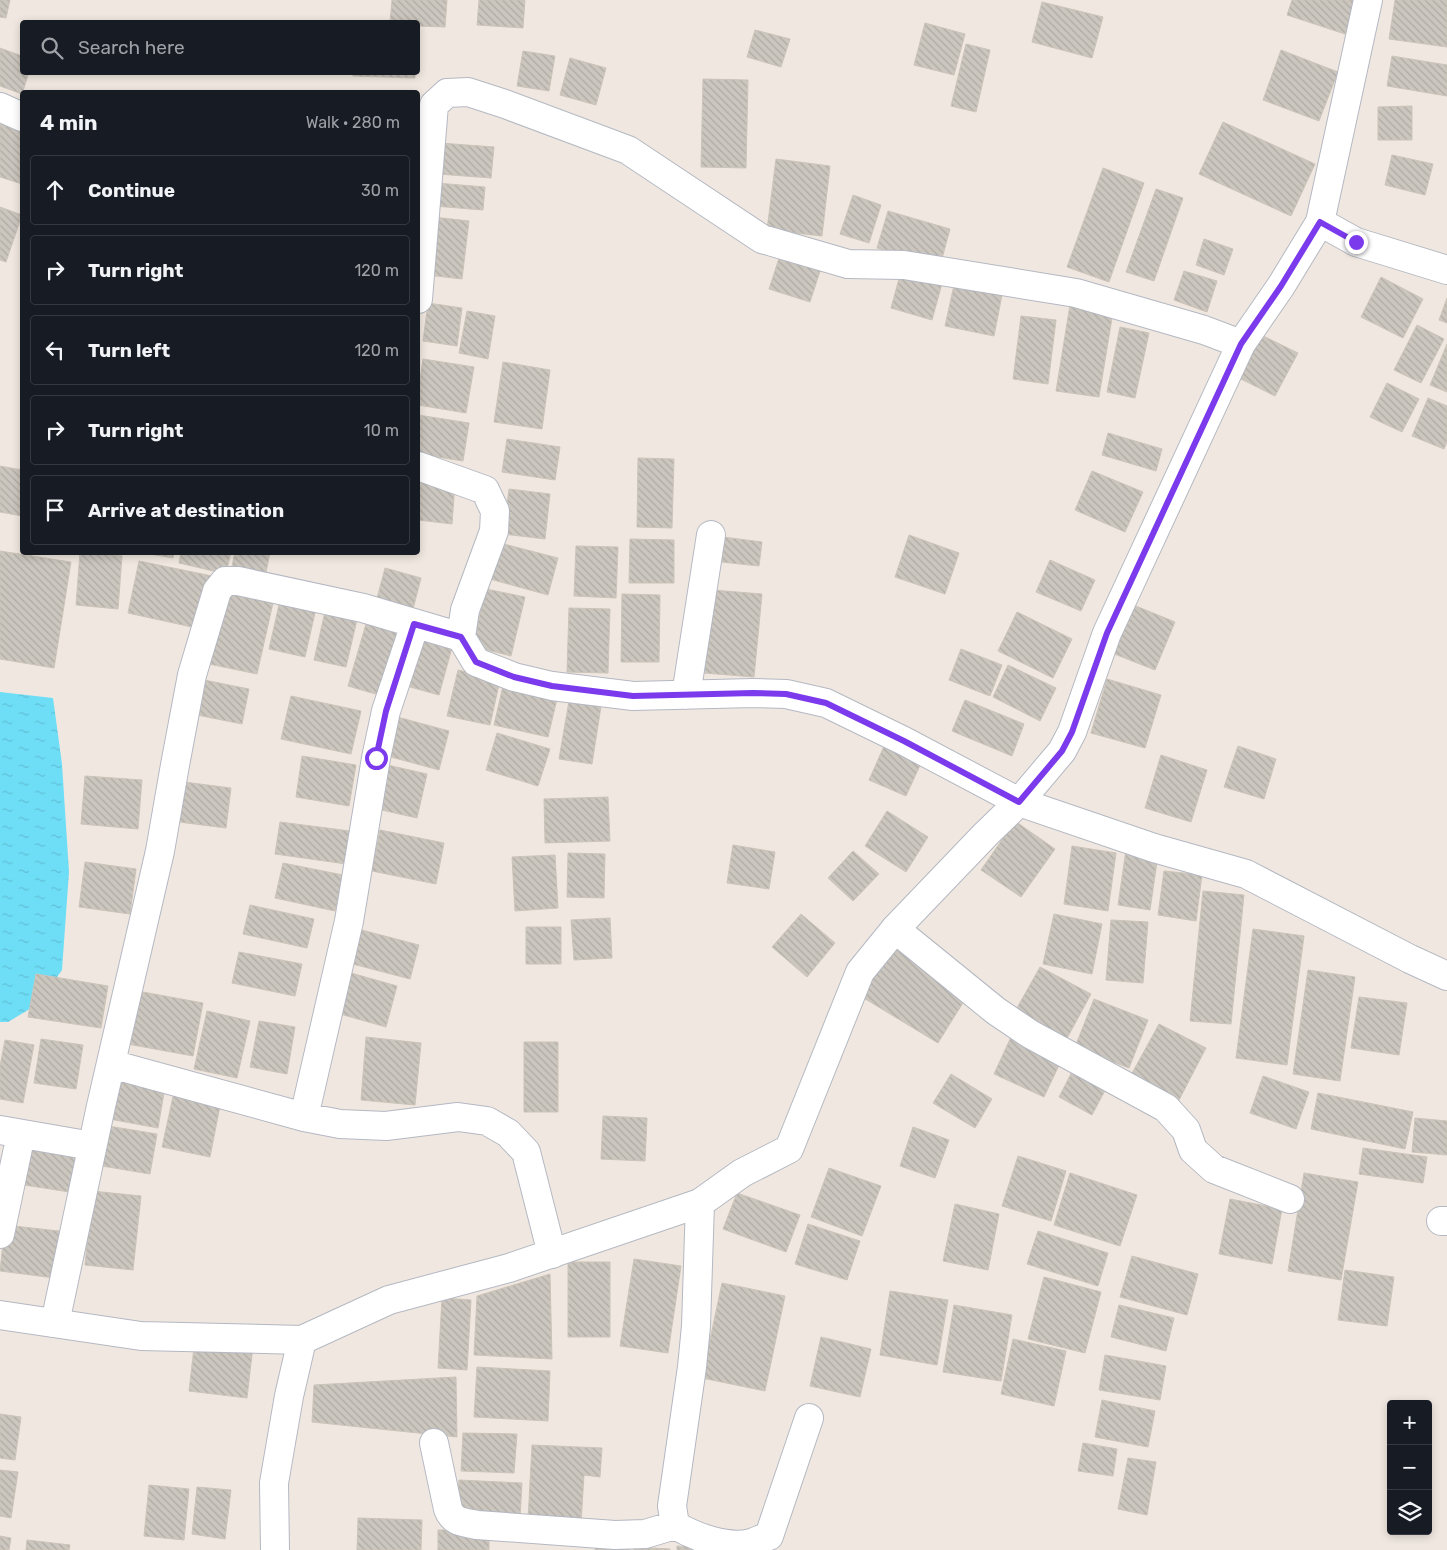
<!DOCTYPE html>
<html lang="en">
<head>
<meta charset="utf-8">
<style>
  body { margin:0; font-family:Rubik,sans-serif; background:#20242c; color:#f1f3f6 }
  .controls { position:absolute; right:15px; bottom:15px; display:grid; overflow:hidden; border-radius:5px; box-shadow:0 2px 8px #0003 }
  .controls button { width:45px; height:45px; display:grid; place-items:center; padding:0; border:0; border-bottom:1px solid #363941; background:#171b24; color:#f1f3f6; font:25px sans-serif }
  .stop { position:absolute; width:15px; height:15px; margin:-11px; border:4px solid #7c3aed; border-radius:50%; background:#fff }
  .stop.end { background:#7c3aed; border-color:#fff; box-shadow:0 1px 5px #0008 }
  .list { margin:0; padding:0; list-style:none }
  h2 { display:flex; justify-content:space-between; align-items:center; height:65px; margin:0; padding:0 20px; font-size:21px }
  h2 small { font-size:16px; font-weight:400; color:#9ea1a6 }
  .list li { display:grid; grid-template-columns:32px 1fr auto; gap:15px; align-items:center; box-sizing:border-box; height:70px; margin:0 10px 10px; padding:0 10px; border:1px solid #363941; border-radius:5px }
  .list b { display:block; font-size:19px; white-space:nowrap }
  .list em { font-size:16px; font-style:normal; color:#9ea1a6 }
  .icon { flex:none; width:28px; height:28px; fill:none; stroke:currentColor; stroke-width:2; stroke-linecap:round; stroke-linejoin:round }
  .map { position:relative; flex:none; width:1447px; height:1550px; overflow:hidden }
  .search { position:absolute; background:#171b24; box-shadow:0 2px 8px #0003; left:20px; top:20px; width:400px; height:55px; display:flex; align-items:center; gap:12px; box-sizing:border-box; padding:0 18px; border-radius:5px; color:#9ea1a6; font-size:19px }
  .panel { position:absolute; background:#171b24; box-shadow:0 2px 8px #0003; left:20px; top:90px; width:400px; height:465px; border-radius:5px }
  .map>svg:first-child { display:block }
  .water { fill:url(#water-ripples) }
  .building { fill:url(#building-back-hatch); stroke:#ccc4b9 }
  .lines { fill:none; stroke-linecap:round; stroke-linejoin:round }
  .minor-casing { stroke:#b4b8c2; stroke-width:30 }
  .tertiary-casing { stroke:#b4b8c2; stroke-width:30 }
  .minor { stroke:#fff; stroke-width:28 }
  .tertiary { stroke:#fff; stroke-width:28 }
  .route { stroke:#7c3aed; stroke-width:6 }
</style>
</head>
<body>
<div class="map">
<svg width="1447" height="1550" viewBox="0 0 1447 1550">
  <defs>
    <pattern id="water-ripples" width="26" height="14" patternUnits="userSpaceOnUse" patternTransform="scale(1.25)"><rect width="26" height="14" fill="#6edef7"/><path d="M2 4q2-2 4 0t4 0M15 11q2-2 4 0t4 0" fill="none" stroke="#60bfd4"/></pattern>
    <pattern id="building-back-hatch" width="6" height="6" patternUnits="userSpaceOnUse" patternTransform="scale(1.25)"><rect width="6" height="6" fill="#cbc6be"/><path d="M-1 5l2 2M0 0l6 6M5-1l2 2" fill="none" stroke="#afaaa4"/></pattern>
  </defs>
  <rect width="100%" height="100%" fill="#f0e8e0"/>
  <path class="water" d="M0,692l53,6 9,66 7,108 -7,98 -24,34 -30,18h-8z"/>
  <path class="building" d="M0,0h10l-4,18 -6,-1z
    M392,0h55l-2,27 -27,-1v-4h-28z
    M479,0h46l-2,28 -46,-3z
    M1292,0h65l-12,34 -58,-19z
    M1395,0h52v47l-58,-8z
    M1042,2l61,15 -11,41 -60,-16z
    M925,23l40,11 -11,41 -40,-10z
    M755,30l35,9 -9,28 -34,-10z
    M966,44l24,6 -14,62 -25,-6z
    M0,48l22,8v16h7l-7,22 -22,-8z
    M1281,50l57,22 -19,49 -56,-21z
    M523,51l32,5 -6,35 -32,-5z
    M1392,56l55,9v31l-60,-10z
    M570,58l36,10 -10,37 -36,-10z
    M353,72h62v6l-62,-2z
    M703,79l45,1 -2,88 -45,-1z
    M1412,106v34h-34v-33z
    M1223,122l92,42 -24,52 -92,-42z
    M0,124l22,7v53l-22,-7z
    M440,143l54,4 -3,31 -53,-4z
    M1392,155l41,9 -8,31 -40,-10z
    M776,159l54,7 -8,70 -55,-6z
    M1103,168l41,15 -35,99 -42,-15z
    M436,183l49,4 -2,23 -49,-4z
    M1156,189l27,9 -29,83 -28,-9z
    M853,195l28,10 -12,38 -29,-9z
    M0,207l22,8 -16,47 -6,-2z
    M888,211l62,18 -10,37 -63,-18z
    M433,217l36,4 -7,58 -35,-4z
    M1204,239l29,10 -9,26 -28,-10z
    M782,249l41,13 -13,40 -41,-13z
    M902,268l41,12 -11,40 -41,-12z
    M1184,271l33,10 -10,31 -33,-12z
    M1381,277l42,22 -20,39 -42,-21z
    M954,285l48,10 -8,41 -49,-10z
    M1447,298v25l-8,-3z
    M428,303l34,5 -5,38 -34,-5z
    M1070,305l43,7 -14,85 -43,-6z
    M467,311l28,5 -7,43 -29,-6z
    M1021,316l35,4 -8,64 -35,-5z
    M1417,325l27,14 -23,44 -27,-13z
    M1120,327l29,6 -14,65 -28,-6z
    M1257,333l41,20 -23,43 -40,-20z
    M1447,344v48l-17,-7z
    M423,359l51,8 -8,46 -48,-8v-12z
    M503,362l47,8 -8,59 -48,-7z
    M1387,383l32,16 -17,33 -32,-15z
    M1428,398l19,8v36l-3,7 -32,-13z
    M418,415l51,8 -6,38 -45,-7z
    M1108,433l54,16 -6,22 -54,-16z
    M507,439l53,8 -5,33 -53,-8z
    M638,458l36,1 -2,69 -35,-1z
    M0,466l22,4v46l-22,-4z
    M1092,471l51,21 -18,40 -50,-22z
    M418,479l37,4 -3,41 -34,-4z
    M509,489l41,5 -5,45 -42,-5z
    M909,535l50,18 -14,41 -50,-17z
    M723,537l39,5 -3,24 -38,-4z
    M630,539l44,1v43h-45z
    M496,542l62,16 -10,37 -62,-17z
    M576,546l42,1 -2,51 -42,-2z
    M0,551l71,11 -17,106 -54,-9z
    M80,552l42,4 -4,53 -42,-4z
    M139,552h35l-1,6z
    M181,552h50l-5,22 -47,-11z
    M235,552h35l-6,31 -34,-7z
    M1050,560l45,20 -14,31 -45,-19z
    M139,561l73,15 -11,53 -73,-16z
    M385,568l36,10 -10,39 -36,-11z
    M227,583l48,11 -18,80 -48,-10z
    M486,589l39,8 -14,59 -39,-10z
    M712,590l50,4 -8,83 -50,-4z
    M622,594l38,1 -1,67h-38z
    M281,596l36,8 -12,53 -36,-8z
    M327,603l32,8 -13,56 -32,-7z
    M1131,604l44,18 -20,48 -43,-17z
    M569,608l41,1 -2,64 -41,-1z
    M1017,612l55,27 -19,39 -55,-27z
    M368,617l38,11 -20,69 -38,-11z
    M417,634l36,10 -14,51 -36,-10z
    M961,649l41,16 -12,31 -41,-16z
    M1008,665l48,23 -16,33 -47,-24z
    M458,670l42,10 -10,45 -43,-9z
    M1107,679l54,16 -16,53 -54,-15z
    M204,680l45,9 -7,35 -45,-9z
    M503,686l54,13 -9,38 -54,-12z
    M570,695l32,5 -10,64 -33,-5z
    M291,696l70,15 -10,43 -70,-15z
    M965,700l59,24 -12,32 -60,-25z
    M390,715l59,16 -10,39 -59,-16z
    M497,733l53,16 -12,37 -52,-16z
    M885,744l37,17 -16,35 -37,-16z
    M1238,746l38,13 -12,40 -40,-12z
    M1161,755l46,15 -16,52 -46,-14z
    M302,756l54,9 -7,41 -53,-9z
    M383,764l44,10 -10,44 -44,-10z
    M85,776l57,4 -4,49 -57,-5z
    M176,781l55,7 -5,40 -55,-7z
    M608,797l2,44 -65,2 -1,-44z
    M887,811l41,26 -22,35 -41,-26z
    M1015,821l40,28 -34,48 -40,-27z
    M280,822l70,9 -4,33 -71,-10z
    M380,830l64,13 -8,41 -64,-13z
    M733,845l42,7 -6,37 -42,-6z
    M1072,846l44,7 -8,58 -44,-7z
    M1126,850l32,5 -8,55 -32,-5z
    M853,851l26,23 -26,27 -25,-23z
    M568,853l37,1 -1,44 -37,-1z
    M555,855l3,53 -43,3 -3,-54z
    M85,862l51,7 -6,45 -51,-7z
    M283,863l60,12 -8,36 -60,-13z
    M1164,871l38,4 -6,46 -38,-6z
    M1203,891l41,4 -13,129 -41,-3z
    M250,905l64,14 -7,29 -64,-14z
    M801,914l34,29 -28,34 -35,-30z
    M1054,914l48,10 -10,50 -49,-10z
    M610,918l2,40 -38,2 -3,-40z
    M1111,920l37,2 -5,61 -37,-3z
    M526,927h35v37h-35z
    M354,928l65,17 -9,34 -65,-17z
    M1253,929l51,7 -17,129 -51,-7z
    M892,947l77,46 -31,50 -76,-46z
    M239,952l63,12 -7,32 -63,-13z
    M1040,967l51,27 -26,48 -52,-27z
    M1308,970l47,7 -15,104 -47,-7z
    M344,971l53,15 -11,41 -53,-15z
    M36,974l72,12 -7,42 -73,-11z
    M132,990l71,13 -10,53 -71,-13z
    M1359,997l48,6 -8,52 -48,-7z
    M1094,999l54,21 -19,48 -54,-21z
    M207,1011l43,10 -13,57 -43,-9z
    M259,1021l36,6 -8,47 -37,-7z
    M1159,1024l47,24 -28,54 -48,-25z
    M366,1037l55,6 -6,62 -54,-5z
    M1011,1037l50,24 -17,36 -50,-23z
    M41,1039l42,6 -7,44 -42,-6z
    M5,1040l29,5 -11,58 -23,-4v-33z
    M524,1042h34v70h-34z
    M1075,1066l34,17 -17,32 -33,-18z
    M951,1074l41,25 -17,29 -42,-25z
    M1263,1076l46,16 -13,37 -46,-16z
    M112,1077l53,10 -7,41 -54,-10z
    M174,1092l47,9 -11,56 -48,-10z
    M1318,1093l95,19 -8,37 -94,-20z
    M603,1116l44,2 -2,43 -44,-2z
    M1415,1118l32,3v34l-35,-3z
    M102,1125l55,9 -7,40 -54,-9z
    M913,1127l36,13 -14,38 -35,-12z
    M24,1142l59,8 -7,43 -58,-9z
    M1363,1148l64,9 -4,26 -64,-9z
    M1018,1156l48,15 -15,50 -49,-15z
    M829,1168l52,18 -19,50 -51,-19z
    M1070,1173l67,22 -17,51 -66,-21z
    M1304,1173l54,9 -17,98 -53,-9z
    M92,1191l49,5 -8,74 -48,-5z
    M737,1193l63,22 -14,37 -63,-23z
    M1230,1199l52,10 -10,55 -53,-10z
    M955,1204l44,10 -11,56 -45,-9z
    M808,1224l52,17 -13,39 -52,-16z
    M5,1225l63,7 -6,47 -62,-8z
    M1038,1231l70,22 -10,33 -71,-22z
    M1132,1256l66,18 -11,41 -67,-18z
    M634,1259l47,7 -13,87 -48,-7z
    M568,1262h42v75h-42z
    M1345,1270l49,7 -7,49 -49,-6z
    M550,1274l2,85 -78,-4 3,-59z
    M1044,1277l57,15 -16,61 -57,-14z
    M722,1283l63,13 -20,95 -63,-13z
    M890,1291l58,9 -11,65 -57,-10z
    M442,1298l29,2 -4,70 -29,-2z
    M954,1305l58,10 -11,66 -58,-9z
    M1119,1305l55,13 -8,33 -55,-14z
    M821,1337l50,12 -11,48 -50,-11z
    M195,1339l58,7 -6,52 -58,-7z
    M1013,1339l53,12 -12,55 -53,-12z
    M1105,1355l61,11 -6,34 -61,-10z
    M477,1367l73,4 -2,50 -74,-4z
    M456,1377l1,60 -145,-15 2,-37z
    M1102,1400l53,11 -7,36 -53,-10z
    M0,1414l21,3 -6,43 -15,-2z
    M463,1433l54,1 -3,39 -53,-2z
    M1083,1443l34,6 -4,27 -35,-5z
    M532,1445l70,3 -2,29 -16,-2 -3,48 -53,-3z
    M1128,1458l28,4 -9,53 -29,-6z
    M0,1470l18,2 -7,46 -11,-2z
    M459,1480l63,3 -2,36 -63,-3z
    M149,1485l40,4 -5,51 -40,-4z
    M197,1487l34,3 -6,49 -33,-5z
    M358,1518l64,2 -1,30h-64z
    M438,1530h51v20h-51z
    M0,1536l11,2 -2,12h-9z
    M27,1540l43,5 -1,5h-43z
    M677,1546l46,4h-46z
    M596,1547l33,2v1h-34z
    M634,1547l36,2v1h-36z"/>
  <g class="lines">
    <g class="minor-casing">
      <path id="minor" d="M0,107l22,10
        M418,299l16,-194 13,-12 21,-1 37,12 123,46 134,89 86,25 56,1 172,28 128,37 37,14
        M418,466l67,24 10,21 -1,20 -29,79 -4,27 15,25 38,15 38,9 81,10 120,-3 33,1 40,9 78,38 115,61 135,46 92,26 164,85 37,17
        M686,695l25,-160
        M895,929l101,82 34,23 136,74 20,22 7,20 21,19 76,30
        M111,1064l193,53 36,7 46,2 72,-9 29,4 21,12 18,19 26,102
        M304,1117l45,-196 27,-163 10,-47 29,-87
        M0,1130l92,16
        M700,1203l-4,123 -4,41 -20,139 3,19c20,12 52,24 76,18 6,-2 12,-5 18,-7l40,-118
        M1441,1221h6
        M0,1234l21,-100
        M55,1323l46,-217 59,-255 15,-86 17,-90 25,-84 8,-10h13l125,27 98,29
        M434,1443l14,66c5,14 16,13 29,16l138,10 30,-1 30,-9
        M275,1550l-1,-67 15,-87 13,-56"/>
    </g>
    <g class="tertiary-casing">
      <path id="tertiary" d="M1320,222l36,20 91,28
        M0,1315l141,21 161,4 87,-40 120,-32 191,-65 42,-30 47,-24 71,-177 35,-43 91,-95 33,-32 43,-51 10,-19 35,-99 134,-289 40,-58 39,-64 48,-222"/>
    </g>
    <use href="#minor" class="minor"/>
    <use href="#tertiary" class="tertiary"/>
  </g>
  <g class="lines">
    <path class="route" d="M376,758l10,-47 28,-87 47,13 15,25 38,15 38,9 81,10 120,-3 33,1 40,9 78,38 115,61 43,-51 10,-19 35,-99 134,-289 40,-58 39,-64 36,20"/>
  </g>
</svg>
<div class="controls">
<button>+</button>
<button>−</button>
<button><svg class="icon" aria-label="layers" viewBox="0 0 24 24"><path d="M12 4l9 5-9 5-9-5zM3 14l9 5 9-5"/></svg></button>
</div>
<div class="stop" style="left:376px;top:758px"></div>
<div class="stop end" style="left:1356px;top:242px"></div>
<div class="search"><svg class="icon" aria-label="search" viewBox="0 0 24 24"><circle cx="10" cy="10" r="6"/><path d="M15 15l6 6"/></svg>Search here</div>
<section class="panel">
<h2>4 min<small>Walk · 280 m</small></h2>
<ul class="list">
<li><svg class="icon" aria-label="ahead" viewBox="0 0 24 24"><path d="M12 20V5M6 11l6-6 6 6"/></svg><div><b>Continue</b></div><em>30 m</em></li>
<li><svg class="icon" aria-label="right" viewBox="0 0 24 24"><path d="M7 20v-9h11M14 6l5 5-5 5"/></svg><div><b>Turn right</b></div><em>120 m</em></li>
<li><svg class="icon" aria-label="left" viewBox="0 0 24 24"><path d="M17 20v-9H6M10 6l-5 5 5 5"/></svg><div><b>Turn left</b></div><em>120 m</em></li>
<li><svg class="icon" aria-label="right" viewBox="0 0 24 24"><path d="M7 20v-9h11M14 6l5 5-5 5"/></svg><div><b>Turn right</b></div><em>10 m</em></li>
<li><svg class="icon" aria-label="arrive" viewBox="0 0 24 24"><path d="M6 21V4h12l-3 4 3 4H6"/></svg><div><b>Arrive at destination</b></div></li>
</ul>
</section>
</div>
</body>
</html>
